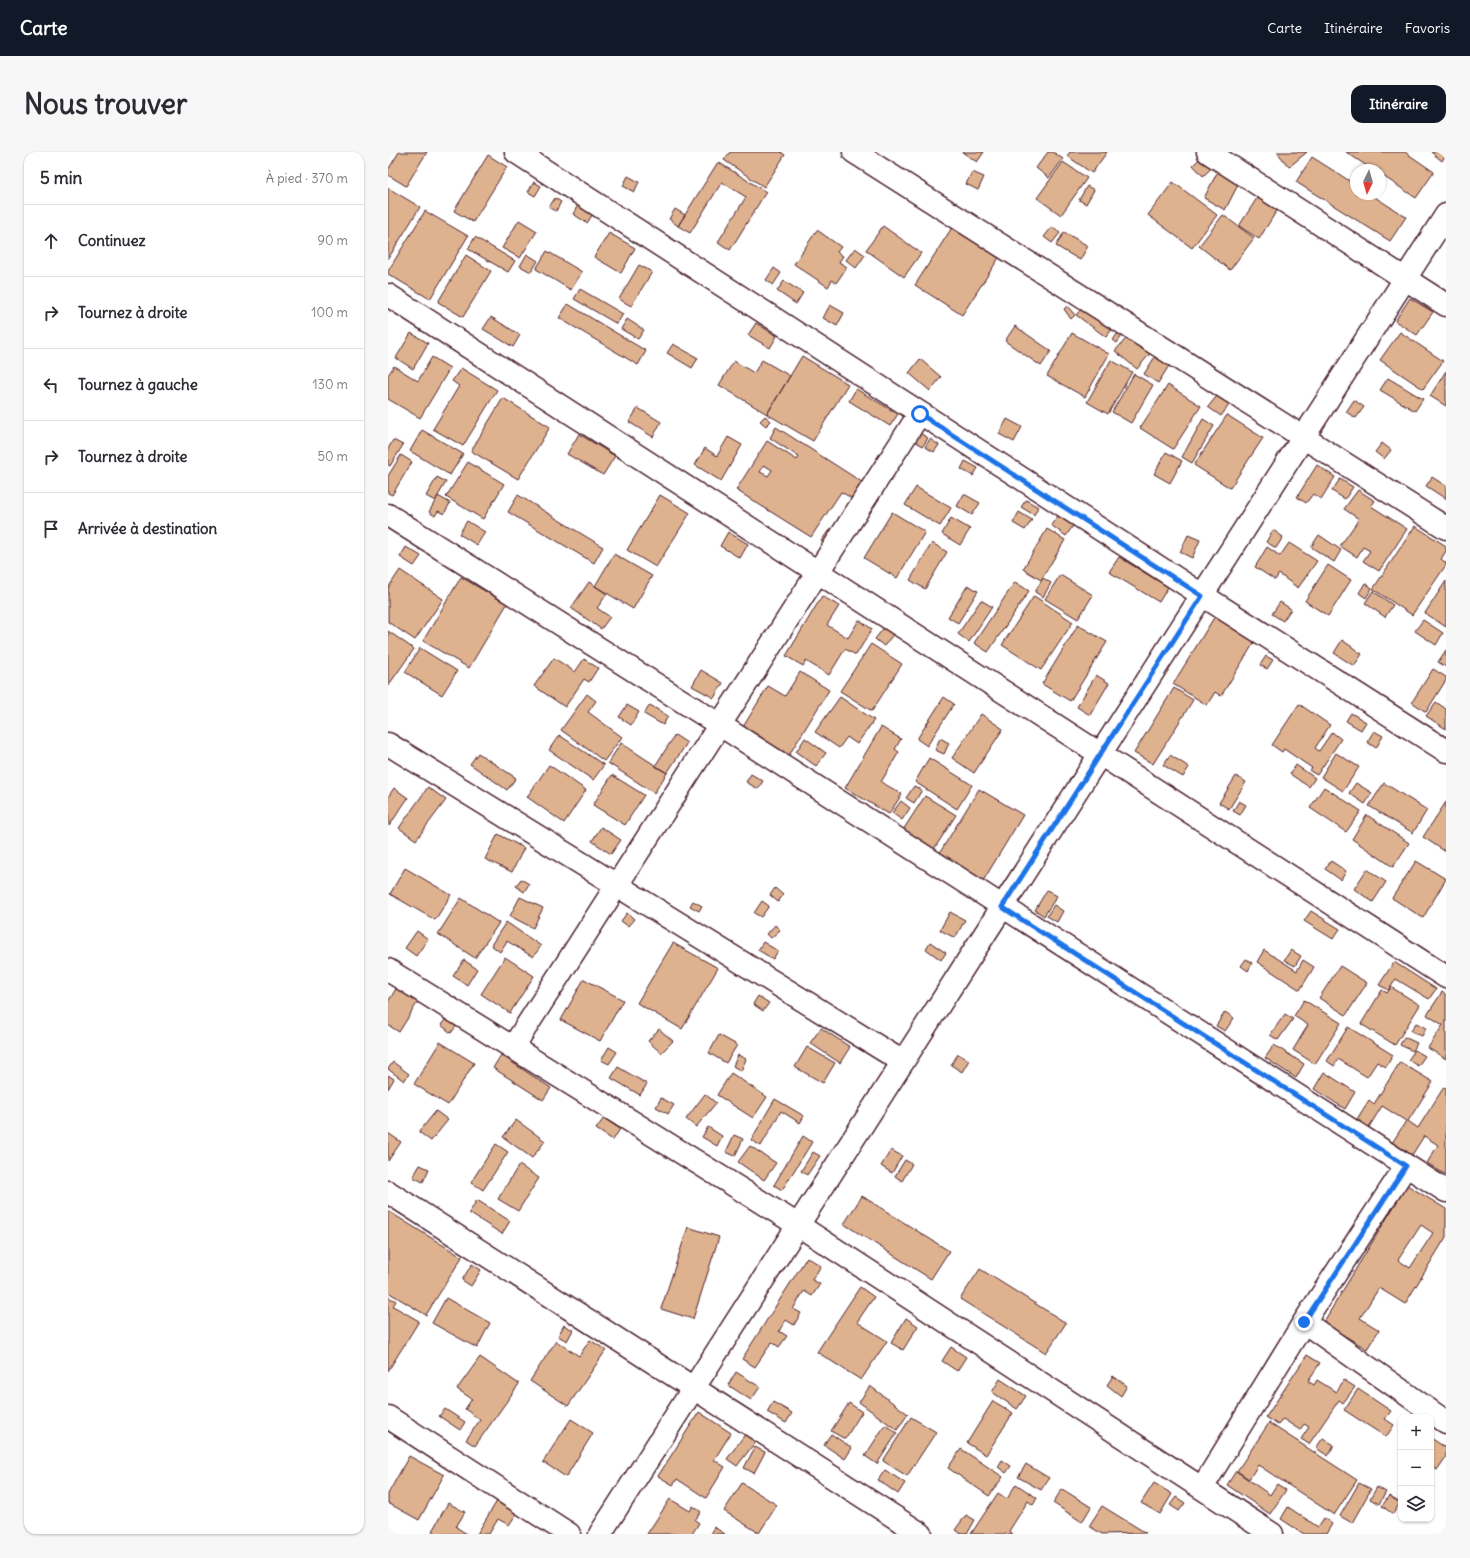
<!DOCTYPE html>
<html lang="fr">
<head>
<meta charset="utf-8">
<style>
  body { margin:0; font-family:Delius,sans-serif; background:#f7f7f7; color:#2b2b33 }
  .controls { position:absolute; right:12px; bottom:12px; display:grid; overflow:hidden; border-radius:8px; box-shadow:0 1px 3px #0004 }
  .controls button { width:36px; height:36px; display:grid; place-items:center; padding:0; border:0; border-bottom:1px solid #e1e1e2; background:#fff; color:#2b2b33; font:20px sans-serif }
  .compass { position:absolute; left:962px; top:12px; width:36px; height:36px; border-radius:50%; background:#fff; box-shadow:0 1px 3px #0004; rotate:185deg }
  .stop { position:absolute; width:12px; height:12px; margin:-9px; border:3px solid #1a73e8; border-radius:50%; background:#fff }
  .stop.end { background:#1a73e8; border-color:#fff; box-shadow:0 1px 4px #0008 }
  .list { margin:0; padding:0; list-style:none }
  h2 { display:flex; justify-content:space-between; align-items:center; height:52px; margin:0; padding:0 16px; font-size:17px }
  h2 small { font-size:13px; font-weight:400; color:#7c7c81 }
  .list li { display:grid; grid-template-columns:26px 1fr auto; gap:12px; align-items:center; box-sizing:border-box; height:72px; padding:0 16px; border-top:1px solid #e1e1e2 }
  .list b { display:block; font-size:15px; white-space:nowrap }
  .list em { font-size:13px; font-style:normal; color:#7c7c81 }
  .icon { flex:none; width:22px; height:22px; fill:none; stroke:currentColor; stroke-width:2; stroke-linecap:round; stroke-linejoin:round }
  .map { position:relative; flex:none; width:1058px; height:1382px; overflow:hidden; border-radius:12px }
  header { display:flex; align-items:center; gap:24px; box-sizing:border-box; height:56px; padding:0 20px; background:#111827; color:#fff }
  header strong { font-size:19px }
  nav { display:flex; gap:22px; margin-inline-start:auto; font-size:14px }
  .intro { display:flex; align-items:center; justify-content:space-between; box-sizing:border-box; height:96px; padding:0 24px }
  h1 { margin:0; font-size:28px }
  .button { padding:10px 18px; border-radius:12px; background:#111827; color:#fff; font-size:14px; font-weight:700 }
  main { display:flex; gap:24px; padding:0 24px }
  aside { flex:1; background:#fff; border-radius:12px; box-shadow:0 1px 3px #0004 }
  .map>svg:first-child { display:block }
  .building { fill:#deb28f; stroke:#4a1f2b; fill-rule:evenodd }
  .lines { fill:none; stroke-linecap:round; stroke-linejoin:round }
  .street-casing { stroke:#4a1f2b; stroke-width:25 }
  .street { stroke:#fff; stroke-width:22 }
  .route { stroke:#1a73e8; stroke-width:5 }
</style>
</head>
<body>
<header>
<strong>Carte</strong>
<nav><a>Carte</a><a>Itinéraire</a><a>Favoris</a></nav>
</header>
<div class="intro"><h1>Nous trouver</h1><a class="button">Itinéraire</a></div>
<main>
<aside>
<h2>5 min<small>À pied · 370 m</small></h2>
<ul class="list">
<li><svg class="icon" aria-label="ahead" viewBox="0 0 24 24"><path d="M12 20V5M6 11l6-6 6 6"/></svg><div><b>Continuez</b></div><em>90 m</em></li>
<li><svg class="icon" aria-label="right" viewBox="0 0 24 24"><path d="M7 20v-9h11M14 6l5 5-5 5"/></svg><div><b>Tournez à droite</b></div><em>100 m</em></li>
<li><svg class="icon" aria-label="left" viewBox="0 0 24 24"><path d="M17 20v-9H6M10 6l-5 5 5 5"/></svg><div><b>Tournez à gauche</b></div><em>130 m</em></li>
<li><svg class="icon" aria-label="right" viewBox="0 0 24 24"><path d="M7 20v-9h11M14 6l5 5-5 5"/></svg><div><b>Tournez à droite</b></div><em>50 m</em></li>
<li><svg class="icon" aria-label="arrive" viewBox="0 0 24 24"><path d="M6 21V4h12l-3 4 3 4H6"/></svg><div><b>Arrivée à destination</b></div></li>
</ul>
</aside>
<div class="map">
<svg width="1058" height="1382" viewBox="0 0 1058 1382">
  <rect width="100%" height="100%" fill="#fff"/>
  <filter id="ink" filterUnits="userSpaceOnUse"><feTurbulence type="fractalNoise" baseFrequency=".025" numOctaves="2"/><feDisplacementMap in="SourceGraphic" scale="8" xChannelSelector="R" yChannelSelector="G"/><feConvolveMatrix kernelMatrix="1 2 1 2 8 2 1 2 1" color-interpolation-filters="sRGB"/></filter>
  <g filter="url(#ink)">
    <path class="building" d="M11,0h28l-21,34 -18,-11v-5z
      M342,0h51l4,3 -21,32 -40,-27z
      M574,0h22l-7,10z
      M660,0h5l10,7 -14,19 -13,-10z
      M682,0h37l-15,21 -25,-17z
      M819,0l10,11 -14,13 -10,-11z
      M889,0h30l-18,15z
      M958,0h59l29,20 -18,26 -36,-24v-4h-7z
      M1043,0h15v2l-4,7z
      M100,3l19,12 -34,55 -19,-11z
      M924,5l44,28v9h14l36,23 -16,24 -94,-59z
      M330,10l48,30 -36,58 -12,-8 28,-45 -24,-15 -32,51 -12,-7z
      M675,10l24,16 -26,37 -24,-17z
      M831,17l21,12 -15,29 -21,-12z
      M584,20l12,5 -6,13 -12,-6z
      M240,24l11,6 -5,10 -11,-6z
      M146,30l7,4 -6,10 -7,-4z
      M785,30l44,33 -25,33 -44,-33z
      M699,34l7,4 -8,14 -7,-4z
      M0,36l32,19 -32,52z
      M871,43l20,12 -20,32 -20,-13z
      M167,46l6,4 -5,9 -7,-4z
      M190,53l15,9 -6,9 -14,-9z
      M287,57l10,6 -7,11 -9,-7z
      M37,59l43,25 -38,63 -42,-25v-3z
      M835,63l31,23 -24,32 -31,-24z
      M131,68l18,11 -17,27 -18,-10z
      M567,71l47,30 -40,62 -47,-30z
      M495,74l38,27 -17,24 -38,-27z
      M664,75l8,6 -8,10 -8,-6z
      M429,78l24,17 -4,5 6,4 -4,6 8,5 -11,16 -4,-3 -4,7 -34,-23z
      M676,80l24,14 -8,14 -24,-14z
      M221,81l26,15 -14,25 -27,-16z
      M87,85l40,24 -7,11 -40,-23z
      M467,96l10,7 -9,13 -10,-8z
      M159,99l35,21 -11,18 -35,-21z
      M139,102l11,7 -7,11 -11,-6z
      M78,103l25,16 -28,46 -25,-15z
      M251,113l13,7 -21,34 -12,-7z
      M386,116l7,5 -8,12 -7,-5z
      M396,129l19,12 -7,11 -19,-13z
      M192,137l43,25 -6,10 -43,-25z
      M1022,146l23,14 -16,23 -22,-14z
      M180,152l78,47 -8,14 -79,-47z
      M442,153l14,8 -7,13 -14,-8z
      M679,154l8,9 -4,4 -7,-10z
      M696,154l30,21 -8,10 -30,-22z
      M103,165l29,18 -7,12 -30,-18z
      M239,167l17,11 -6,9 -17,-10z
      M368,171l21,13 -7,12 -22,-13z
      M627,174l36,25 -10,15 -36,-25z
      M732,178l4,3 -7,10 -4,-3z
      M744,180l21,18 -16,19 -22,-18z
      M1012,180l43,29 -20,28 -43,-29z
      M23,181l17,10 -15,26 -17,-11z
      M684,181l37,21 -24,43 -38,-21z
      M285,192l25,14 -6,10 -25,-15z
      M770,200l14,9 -14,22 -14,-9z
      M414,204l46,28 -35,57 -46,-27z
      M44,205l18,11 -30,50 -32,-19v-24l6,-9 24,15z
      M532,207l21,18 -11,14 -21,-18z
      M374,208l28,16 -23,38 -48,-29 15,-24 20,12z
      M723,208l21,12 -24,42 -21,-12z
      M73,216l36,22 -34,56 -30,-17 26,-43 -7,-5z
      M1058,219v35l-16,-10z
      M746,222l19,11 -22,38 -19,-11z
      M1000,226l35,21 -8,12 -35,-21z
      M780,233l33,21 -28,43 -33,-21z
      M468,237l42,25 -8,12 -41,-25z
      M832,240l12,9 -11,15 -13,-9z
      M115,246l47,29 -32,52 -47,-28z
      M966,248l10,7 -8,11 -10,-6z
      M250,256l23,14 -8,15 -24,-15z
      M839,263l36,23 -33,50 -36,-23z
      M377,264l6,5 -5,5 -6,-5z
      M619,267l15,8 -8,15 -15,-8z
      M815,267l11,7 -22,37 -10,-6z
      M388,275l89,57 -10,16 -14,-8 -30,45 -75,-47 31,-49 30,19 2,-3 -29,-19zM376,313l8,5 -4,6 -8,-4z
      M34,278l41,24 -13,21 -40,-24z
      M530,280l10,6 -5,8 -10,-6z
      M191,282l36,22 -12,19 -36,-21z
      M340,285l14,8 -21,36 -26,-16 10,-17 12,8z
      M542,287l9,6 -5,7 -9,-5z
      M5,288l10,5 -13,21 -2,-1v-16z
      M994,291l9,7 -7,9 -9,-7z
      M778,300l16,9 -12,22 -16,-9z
      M13,303l11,7 -20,33 -4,-2v-17z
      M577,309l13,7 -5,8 -12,-7z
      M80,310l36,22 -21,35 -37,-22z
      M929,313l18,12 -14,22 -8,-5 -7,9 -9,-6z
      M49,325l9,5 -11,19 -9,-5z
      M1044,325l14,9v13l-20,-13z
      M952,327l13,8 -8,12 -13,-8z
      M528,335l35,21 -11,18 -35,-21z
      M970,338l17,11 -4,5 36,23 -28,42 -16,-10 7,-10 -7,-4 -6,10 -17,-11 19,-27 -15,-10z
      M576,342l16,9 -8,12 -15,-9z
      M130,343l85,52 -9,16 -86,-51z
      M272,343l30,18 -34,54 -29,-17z
      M50,344l12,7 -6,11 -6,-3 -3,5 -6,-4z
      M638,348l12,7 -4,8 -13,-8z
      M504,360l33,20 -28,46 -33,-20z
      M631,360l13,8 -7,10 -12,-7z
      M673,360l14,11 -9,13 -15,-11z
      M563,366l19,11 -10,16 -18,-11z
      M79,369l18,11 -8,13 -18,-11z
      M1027,374l31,20v5l-5,8 5,4v2l-34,50 -39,-26z
      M659,377l18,11 -24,40 -18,-11z
      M441,378l8,5 -8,11 -8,-5z
      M885,378l10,7 -7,11 -10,-6z
      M340,380l20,12 -8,14 -20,-12z
      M800,383l12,5 -8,18 -12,-6z
      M931,383l22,15 -7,12 -23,-15z
      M544,391l15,9 -22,37 -15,-9z
      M901,391l28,18 -19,27 -19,-14 -4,6 -20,-13 12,-20 13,9z
      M18,395l15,9 -7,10 -14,-9z
      M226,402l38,22 -19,33 -38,-23z
      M731,405l49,30 -9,15 -50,-30z
      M940,413l23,15 -23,36 -23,-15z
      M12,418l43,29 -28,41 -27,-18v-34z
      M672,423l33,20 -15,24 -33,-20z
      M73,425l46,27 -38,64 -46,-27z
      M655,426l8,5 -8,14 -8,-5z
      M1058,429v46l-21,-14z
      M201,430l18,12 -10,14 13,9 -9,12 -30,-21z
      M627,430l14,9 -41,61 -14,-9z
      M977,431l7,5 -6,10 -7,-5z
      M580,433l10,6 -20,32 -10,-6z
      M985,439l20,14 -8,12 -20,-14z
      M434,444l17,10 -12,19 21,13 11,-18 13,9 -16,26 -11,-6 -16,26 -23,-14 -3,5 -17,-10z
      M646,444l39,26 -32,48 -39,-25z
      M593,448l11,7 -23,35 -11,-8z
      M892,450l11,7 -8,12 -11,-7z
      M827,464l40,25 -34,55 -6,-4 -8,13 -34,-21z
      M1035,468l20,13 -7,12 -21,-14z
      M498,473l9,7 -11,14 -9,-7z
      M690,473l29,17 -37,59 -28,-17z
      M0,479l26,18 -26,37z
      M954,488l20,14 -8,12 -20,-13z
      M483,492l31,20 -30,47 -32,-20z
      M32,496l37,23 -15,24 -37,-23z
      M1058,498v17l-8,-5z
      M878,504l7,4 -6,9 -7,-4z
      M166,506l21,14 9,-13 14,9 -9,14 -5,-3 -19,28 -31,-21z
      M1045,517l13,8v3l-20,32 -14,-10z
      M313,518l22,13 -9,15 -22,-12z
      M412,520l29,18 -40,65 -46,-28 25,-41 17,10z
      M708,523l13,8 -19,32 -13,-8z
      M786,536l19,12 -40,64 -19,-11z
      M199,542l9,7 -8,11 34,25 -18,24 -43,-31z
      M452,545l34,23 -17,24 -10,-7 -8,11 -24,-16z
      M556,545l10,7 -27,42 -10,-7z
      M1048,550l10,7v20l-20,-13z
      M911,552l31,21 -15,23 4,3 13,-19 9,7 -24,36 -7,-4 2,-3 -28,-19 -2,3 -10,-7z
      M239,553l12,7 -8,13 -12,-8z
      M262,553l18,11 -5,9 -19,-11z
      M963,561l15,9 -5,8 -15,-9z
      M593,562l22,15 -29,44 -22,-15z
      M493,575l20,12 -6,10 4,3 -18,30 21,12 -13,20 -44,-26z
      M986,579l9,5 -7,12 -9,-6z
      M171,583l45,30 -11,15 -44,-30z
      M287,583l12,8 -20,30 -12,-7z
      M417,586l21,15 -10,13 -20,-14z
      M552,586l9,5 -5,11 -9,-4z
      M233,591l46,30 -13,20 -46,-30z
      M90,601l38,25 -9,12 -37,-26z
      M948,601l23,14 -16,24 -22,-14z
      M782,603l19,12 -6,10 -20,-12z
      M541,606l43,27 -15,24 -42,-27z
      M161,613l37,25 -22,33 -37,-26z
      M908,613l19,13 -6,9 -19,-13z
      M363,622l12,7 -5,8 -12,-7z
      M224,623l32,20 -19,30 -32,-20z
      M848,624l10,6 -17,27 -10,-6z
      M968,631l16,10 -7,11 -16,-11z
      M996,631l43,27 -14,23 -44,-27z
      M526,634l8,4 -8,13 -8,-5z
      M40,635l18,13 -30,40 -17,-12z
      M936,635l37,24 -15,21 -36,-24z
      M6,636l14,10 -19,28 -1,-29z
      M591,637l44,26 -40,66 -44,-27z
      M537,644l31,19 -22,34 -31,-19z
      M513,649l9,7 -8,12 -10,-7z
      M851,649l7,4 -6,10 -7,-4z
      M1058,650v50l-23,-15z
      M979,663l42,28 -16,24 -41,-28z
      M213,675l20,13 -10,14 -19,-13z
      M110,682l26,14 -12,24 -27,-13z
      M943,709l15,10 -5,9 -16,-11z
      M1028,709l30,18 -23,39 -31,-20z
      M17,716l46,27 -16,25 -45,-26z
      M979,717l19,13 -13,20 -19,-13z
      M133,727l8,5 -5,8 -8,-6z
      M387,736l8,7 -5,7 -8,-7z
      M659,738l10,6 -13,20 -9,-6z
      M132,745l23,11 -10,20 -23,-12z
      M73,746l38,25 -24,35 -37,-24z
      M305,749l9,5 -3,5 -9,-5z
      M374,749l7,5 -8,11 -7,-4z
      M666,753l9,6 -6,11 -10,-6z
      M923,759l29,18 -7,10 -29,-18z
      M562,760l15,8 -10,18 -15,-8z
      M239,761l7,6 -6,7 -7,-5z
      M118,770l35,24 -8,11 -26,-16 -7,11 -9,-7z
      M387,773l5,5 -9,8 -4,-4z
      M29,779l11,8 -12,17 -11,-8z
      M375,790l15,9 -5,8 -15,-9z
      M542,790l16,11 -5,7 -15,-11z
      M285,791l45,25 -36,61 -45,-26z
      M876,798l33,21 6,-11 11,7 -14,23 -43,-28z
      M903,798l10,6 -6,10 -11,-6z
      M117,805l29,19 -24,37 -29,-19z
      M858,807l6,4 -4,8 -7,-5z
      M76,808l13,9 -10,16 -14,-9z
      M1006,810l42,27 -7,10 -33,-20 -7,11 -10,-5z
      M952,814l27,17 -21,32 -27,-17z
      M196,827l39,21 -23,41 -39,-21z
      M9,835l22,13 -20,32 -11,-7v-23z
      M1003,835l29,18 -25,40 -34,-21 21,-34 5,3z
      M1054,840l4,3v64l-18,-11 15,-23 -16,-10z
      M370,844l11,7 -6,8 -10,-7z
      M916,848l37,23 -26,41 -22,-14 15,-25 -14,-9z
      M837,860l9,6 -9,13 -9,-5z
      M897,862l8,5 -15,21 -8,-5z
      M60,864l10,8 -7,9 -10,-8z
      M1028,871l10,5 -4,8 -11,-5z
      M960,875l45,28 -7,12 -9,-5 -10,15 -29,-18 -4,7 -7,-5z
      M433,876l29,19 -10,16 -30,-20z
      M271,877l14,12 -12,12 -13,-12z
      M331,883l18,10 -11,18 -17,-10z
      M1016,885l13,6 -4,8 -13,-6z
      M52,890l34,21 -26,42 -34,-21z
      M886,893l30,19 -8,14 -31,-20z
      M221,895l8,5 -8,12 -8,-4z
      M419,895l28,16 -12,20 -28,-16z
      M1027,898l10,6 -7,10 -10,-6z
      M570,902l11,6 -7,12 -11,-7z
      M113,903l50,33 -8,12 -50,-32z
      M350,903l8,4 -5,12 -8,-5z
      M5,910l16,12 -5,7 -16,-12z
      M1012,910l33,20 -25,39 10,7 26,-41 2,1v87l-19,-12 11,-18 -14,-9 -12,19 -20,-12 14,-22 -24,-15 -13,21 -12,-8 12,-19 5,4z
      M230,915l29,17 -7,11 -29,-17z
      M936,920l31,20 -10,17 -31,-20z
      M343,921l36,24 -14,21 -36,-23z
      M0,923l6,4 -6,10z
      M317,942l11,9 -20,24 -10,-8z
      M273,946l13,7 -6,9 -12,-7z
      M387,947l29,17 -4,7 -19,-12 -20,35 -10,-6z
      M48,959l12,9 -17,21 -12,-9z
      M216,966l16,11 -7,11 -17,-11z
      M128,968l29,21 -13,17 -29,-21z
      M320,975l14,9 -5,10 -15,-9z
      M0,981l13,9 -13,19z
      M346,983l9,4 -8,17 -9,-4z
      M415,984l9,6 -30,48 -8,-5z
      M108,992l12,8 -25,38 -12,-8z
      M362,994l26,17 -12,17 -26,-18z
      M503,998l11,6 -10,17 -11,-7z
      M425,1000l7,4 -13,19 -6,-4z
      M517,1008l7,4 -10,17 -7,-5z
      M32,1013l9,4 -6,13 -10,-5z
      M131,1013l20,13 -21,33 -20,-12z
      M1019,1033l39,24v28l-41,67 -26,-16 -19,30 19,12 -12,19 -44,-26zM1033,1073l12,8 -23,35 -12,-8z
      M474,1044l87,55 -18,28 -87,-55z
      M89,1048l33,21 -8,13 -33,-21z
      M0,1059l74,46 -36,58 -38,-23z
      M300,1075l31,10 -26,82 -32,-10z
      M419,1105l14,9 -9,14 8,4 -8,12 -8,-5 -11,18 8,4 -7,12 -8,-5 -7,11 8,5 -8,11 -7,-5 -17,25 -13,-8z
      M84,1112l9,6 -10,16 -9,-6z
      M592,1117l86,54 -20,30 -86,-54z
      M472,1135l14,10 -17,25 30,19 -26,39 -44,-28z
      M0,1145l8,4 -3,5 26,15 -31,50z
      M58,1146l44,25 -13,25 -45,-25z
      M518,1166l12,8 -15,24 -12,-7z
      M176,1173l9,5 -6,11 -9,-5z
      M202,1188l16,10 -38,56 -38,-25 26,-40 23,15z
      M563,1195l15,10 -9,14 -15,-10z
      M919,1203l13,8 -12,18 6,4 3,-5 19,12 8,-12 11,7 -12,16 -4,-3 -30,44 -8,-5 8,-12 -5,-3 -4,6 -17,-11 -5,6 -12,-8z
      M92,1205l39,27 -44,62 -9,-6 14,-20 -15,-11 7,-10 -15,-10z
      M348,1220l24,15 -9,13 -23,-15z
      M725,1224l14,10 -6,10 -14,-11z
      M612,1227l26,17 -9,13 -25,-17z
      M482,1234l38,28 -11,16 -38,-28z
      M970,1237l33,22 -6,8 9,6 -8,12 -42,-27z
      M605,1249l20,12 -27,42 -19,-12z
      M385,1250l19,11 -6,10 -19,-11z
      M461,1251l13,9 -17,27 -14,-8z
      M57,1257l20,13 -5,8 -21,-14z
      M311,1260l32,21 -17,27 11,7 -19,31 -29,-19 -4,6 -15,-9z
      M523,1265l25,15 -29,44 -24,-15z
      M183,1267l22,14 -27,44 -23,-15z
      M881,1271l88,57 -23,35 -76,-50 -9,14 -12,-8z
      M497,1273l12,8 -20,31 -12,-8z
      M358,1281l11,7 -20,26 -10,-7z
      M443,1282l21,14 -7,11 -21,-14z
      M935,1286l11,7 -6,11 -12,-8z
      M1043,1286l15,10v9l-9,13 -6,-4z
      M367,1295l10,5 -11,21 -10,-5z
      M573,1297l42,28 -14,19 -41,-28z
      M21,1304l35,19 -25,45 -31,-17v-9z
      M614,1308l9,6 -5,7 -8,-6z
      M638,1312l23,14 -8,12 -23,-13z
      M497,1318l20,13 -7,11 -20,-14z
      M848,1319l34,24 7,-11 9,6 -16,24 -43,-29z
      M354,1331l35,22 -18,28 -35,-22z
      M766,1331l18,11 -12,20 -19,-11z
      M971,1331l12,6 -19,34 -12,-7z
      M628,1332l21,14 -4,7 -5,-4 -19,30 3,3h-41l27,-41 9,6z
      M989,1335l9,5 -7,12 -9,-5z
      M674,1337l29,18 -9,15 -29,-19z
      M1001,1344l11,7 -7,11 -11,-8z
      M788,1345l9,6 -6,8 -9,-6z
      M282,1347l20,12 3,-5 8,6 -6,8 4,3 -7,11h-45z
      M109,1349l20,12 -8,12 -11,-6 -9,15h-12z
      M60,1351l17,9 -9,15 11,7h-29l-6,-3z
      M714,1354l44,27 -44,1 -13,-8z
      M900,1355l30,20 6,-9 8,6 -6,10h-22l-23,-15z
      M578,1363l9,5 -8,14h-6l-6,-4z
      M326,1375l11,7h-15z"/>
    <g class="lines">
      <g class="street-casing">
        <path id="street" d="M128,0l686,443 244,156
          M466,0l592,376
          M820,0l238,153
          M0,143l1058,682
          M0,363l332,210 726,466
          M0,592l515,318
          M0,818l410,255 474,309
          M125,895l407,-634
          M0,1040l533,342
          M916,1170l142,100
          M0,1265l181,117
          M814,1336l102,-166 102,-156
          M212,1382l846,-1319"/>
      </g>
      <use href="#street" class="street"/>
    </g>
  </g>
  <g class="lines" filter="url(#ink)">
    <path class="route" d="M532,262l282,182 -200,311 404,259 -102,156"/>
  </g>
</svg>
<div class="controls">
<button>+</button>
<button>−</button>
<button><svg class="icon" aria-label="layers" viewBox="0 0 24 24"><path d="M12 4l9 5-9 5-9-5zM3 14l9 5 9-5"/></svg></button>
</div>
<svg class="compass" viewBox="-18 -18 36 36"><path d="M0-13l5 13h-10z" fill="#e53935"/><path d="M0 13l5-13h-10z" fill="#7c7c81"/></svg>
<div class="stop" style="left:532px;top:262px"></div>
<div class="stop end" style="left:916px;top:1170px"></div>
</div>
</main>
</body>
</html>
